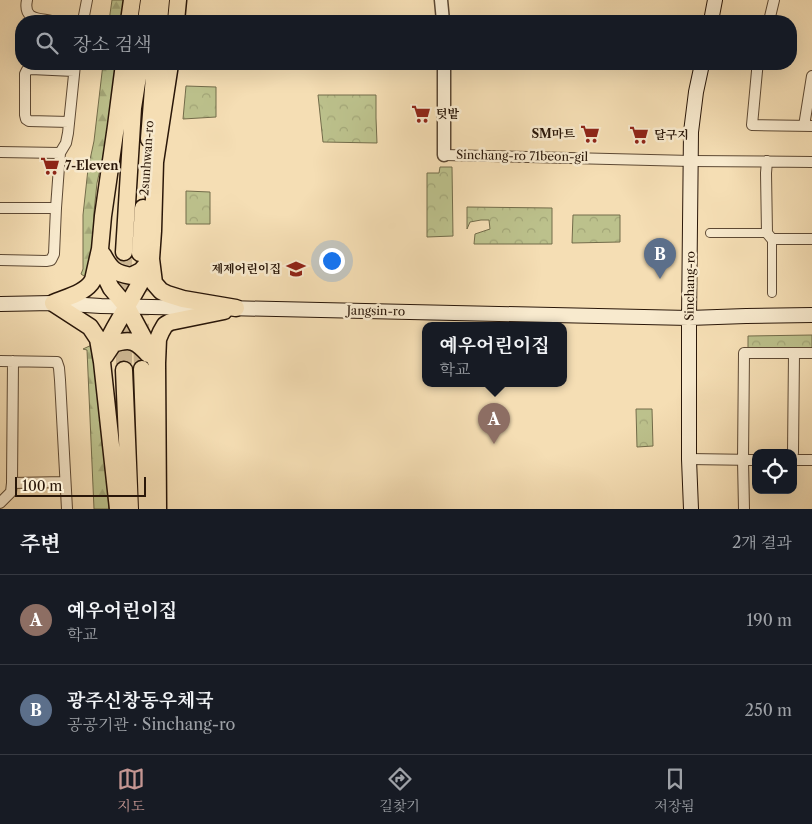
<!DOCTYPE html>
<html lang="ko">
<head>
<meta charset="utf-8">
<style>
  body { margin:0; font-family:"Libre Caslon Text","Noto Serif KR",serif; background:#20242c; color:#f1f3f6 }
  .controls { position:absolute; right:15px; bottom:15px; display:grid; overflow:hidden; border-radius:10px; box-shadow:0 5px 20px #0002 }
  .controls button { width:45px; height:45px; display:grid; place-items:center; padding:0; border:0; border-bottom:1px solid #363941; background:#171b24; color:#f1f3f6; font:25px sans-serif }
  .scale { position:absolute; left:15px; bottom:12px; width:131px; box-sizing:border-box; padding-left:5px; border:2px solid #2a1709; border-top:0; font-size:14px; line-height:18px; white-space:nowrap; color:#2a1709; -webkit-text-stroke:4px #f8eace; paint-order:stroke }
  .you { position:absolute; left:331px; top:260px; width:18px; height:18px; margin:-12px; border:4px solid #fff; border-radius:50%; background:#1a73e8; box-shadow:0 0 0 8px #1a73e833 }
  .badge { display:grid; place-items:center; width:32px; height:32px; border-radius:50%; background:#c59692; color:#fff; font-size:16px; font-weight:700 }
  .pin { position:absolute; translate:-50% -41px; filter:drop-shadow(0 1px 2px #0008) }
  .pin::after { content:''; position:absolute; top:26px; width:18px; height:15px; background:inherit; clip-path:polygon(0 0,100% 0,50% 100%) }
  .popup { position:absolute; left:422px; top:322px; width:145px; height:65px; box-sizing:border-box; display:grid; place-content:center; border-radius:10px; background:#171b24; filter:drop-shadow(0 1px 4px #0005); font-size:16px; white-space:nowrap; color:#9ea1a6 }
  .popup b { font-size:19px; color:#f1f3f6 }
  .popup::after { content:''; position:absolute; left:50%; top:100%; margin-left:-10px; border:10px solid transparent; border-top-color:#171b24 }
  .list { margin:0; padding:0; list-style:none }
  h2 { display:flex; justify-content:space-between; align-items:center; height:65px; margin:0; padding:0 20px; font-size:21px }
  h2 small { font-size:16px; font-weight:400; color:#9ea1a6 }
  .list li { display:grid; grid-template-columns:32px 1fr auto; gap:15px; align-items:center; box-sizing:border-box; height:90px; padding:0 20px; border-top:1px solid #363941 }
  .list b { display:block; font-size:19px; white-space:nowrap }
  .list p { margin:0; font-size:16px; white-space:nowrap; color:#9ea1a6 }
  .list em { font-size:16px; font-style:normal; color:#9ea1a6 }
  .icon { flex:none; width:28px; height:28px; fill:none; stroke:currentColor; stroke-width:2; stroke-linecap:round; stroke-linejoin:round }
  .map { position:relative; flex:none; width:812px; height:509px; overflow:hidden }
  .search { position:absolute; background:#171b24; box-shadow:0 5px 20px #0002; left:15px; right:15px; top:15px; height:55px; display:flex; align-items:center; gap:12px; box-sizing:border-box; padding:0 18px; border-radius:20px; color:#9ea1a6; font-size:19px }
  .sheet { height:245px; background:#171b24 }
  nav { display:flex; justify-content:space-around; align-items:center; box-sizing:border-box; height:70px; border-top:1px solid #363941; background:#171b24; font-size:14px; color:#9ea1a6 }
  nav a { display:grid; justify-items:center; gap:2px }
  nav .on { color:#c59692 }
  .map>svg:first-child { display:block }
  .forest { fill:url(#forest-firs); stroke:#736c4a }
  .park { fill:url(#park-crowns); stroke:#736c4a }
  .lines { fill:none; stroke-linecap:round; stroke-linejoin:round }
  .trunk-tunnel { stroke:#ccb692; stroke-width:16; stroke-dasharray:16 8; stroke-linecap:butt }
  .pedestrian-casing { stroke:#5d4934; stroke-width:10 }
  .minor-casing { stroke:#5d4934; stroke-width:12 }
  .tertiary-casing { stroke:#5d4934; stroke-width:15 }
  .secondary-casing { stroke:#2a1709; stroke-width:16 }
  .trunk-casing { stroke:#2a1709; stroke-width:19 }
  .pedestrian { stroke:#f8eace; stroke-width:8 }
  .minor { stroke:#f8eace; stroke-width:10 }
  .tertiary { stroke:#f8eace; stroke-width:12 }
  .secondary { stroke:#f8eace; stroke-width:14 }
  .trunk { stroke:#f5deb4; stroke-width:16 }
  .labels { text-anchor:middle; stroke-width:5; stroke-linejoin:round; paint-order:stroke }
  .poi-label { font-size:12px; font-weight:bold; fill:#2a1709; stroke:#f8eace; text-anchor:start }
  .street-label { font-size:12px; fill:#2a1709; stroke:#f8eace }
</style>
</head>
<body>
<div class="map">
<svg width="812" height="509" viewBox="0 0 812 509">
  <defs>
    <pattern id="forest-firs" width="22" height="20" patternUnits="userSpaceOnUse" patternTransform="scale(1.25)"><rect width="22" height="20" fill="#bcc18c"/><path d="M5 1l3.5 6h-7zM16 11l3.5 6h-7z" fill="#a2a577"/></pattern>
    <pattern id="park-crowns" width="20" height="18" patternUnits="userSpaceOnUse" patternTransform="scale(1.25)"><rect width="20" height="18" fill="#bcc18c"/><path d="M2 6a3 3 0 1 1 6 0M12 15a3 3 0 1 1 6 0" fill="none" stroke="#a2a577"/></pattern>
  </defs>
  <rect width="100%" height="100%" fill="#f5deb4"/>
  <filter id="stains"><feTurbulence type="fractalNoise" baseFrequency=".004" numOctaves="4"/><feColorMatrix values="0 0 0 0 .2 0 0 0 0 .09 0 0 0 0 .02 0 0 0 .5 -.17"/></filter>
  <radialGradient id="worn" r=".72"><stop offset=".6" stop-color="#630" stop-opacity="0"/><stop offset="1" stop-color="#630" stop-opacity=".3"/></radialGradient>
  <path class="forest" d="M112,0h12l-3,21h-12z
    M103,64h13l-10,79 -9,40 -3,29v52l-7,14 -6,-4 2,-5v-54l5,-46 6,-28z
    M96,343l1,5 12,161h-15l-7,-159 -4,-1z"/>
  <path class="park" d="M186,86l30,1v30l-33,2z
    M318,95h58v23l1,25 -54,-1z
    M440,167h12l1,69 -26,1v-64h12z
    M186,191l24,1v32h-24z
    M467,207l85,1v36h-78l1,-10 15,-5 -1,-9h-8l-11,2 -3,7z
    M573,215h47v27l-48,1z
    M812,335v13h-64v-12z
    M636,409h16l1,37 -16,1z"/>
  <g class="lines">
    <path class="trunk-tunnel" d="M124,252v118
      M140,276l2,93"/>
    <g class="pedestrian-casing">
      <path id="pedestrian" d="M710,233h57
        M772,239v54"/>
    </g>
    <g class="minor-casing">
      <path id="minor" d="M27,0c-4,20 11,18 25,21
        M83,21l4,-21
        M769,21l5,-21
        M758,64l-1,7 -5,54 60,1
        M69,122l-40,-1 -3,-2 -1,-4v-41l2,-4 4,-1 43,2
        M804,126l8,-50
        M0,152l60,1 -4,55 -2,46 -3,6 -5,1 -46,-1
        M60,153l6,-10 2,-10 7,-68
        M444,155l247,6 121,1
        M767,161l-1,12 1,60 5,6h40
        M0,208h56
        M0,361l57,1 2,6 1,12 7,129
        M793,453l1,-100
        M689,459l67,1
        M793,460h19
        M12,483l53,-1
        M0,503l11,-11 1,-9 1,-122
        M744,509l-1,-49 1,-107h68"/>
    </g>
    <g class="tertiary-casing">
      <path id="tertiary" d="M441,0l2,21
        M444,64v91"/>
    </g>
    <g class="secondary-casing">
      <path id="secondary" d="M711,21l4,-21
        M0,304l53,-1 48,3 101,2
        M226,308l463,10 57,-2 66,-1
        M691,509l-2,-50v-141l2,-186 5,-40 6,-28"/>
    </g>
    <g class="trunk-casing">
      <path id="trunk" d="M129,21l3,-21
        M146,21l3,-21
        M159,21l2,-21
        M176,21l2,-21
        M170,64l-15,98 -2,69 -2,28 3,24 7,8 6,3 16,5 53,9
        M149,139l6,-75
        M124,252l9,-144 7,-44
        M140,253l3,-45
        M103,255c8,15 12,18 28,21l10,-5 6,-7
        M101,256l3,18 7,14 16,19 30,56
        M53,303c14,-6 33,-10 40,-23l7,-31 3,-33 13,-90 8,-62
        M53,303l37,24 8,12 4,23 16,147
        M105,356l8,-12c18,-6 23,-3 35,10
        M103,357l4,-15 7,-13 33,-58 4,-12
        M142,369l5,140
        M124,370l6,139
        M158,509l-1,-146 1,-24 3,-7 4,-7 5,-3 54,-11"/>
    </g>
    <use href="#pedestrian" class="pedestrian"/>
    <use href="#minor" class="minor"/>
    <use href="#tertiary" class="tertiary"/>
    <use href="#secondary" class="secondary"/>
    <use href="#trunk" class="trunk"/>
  </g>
  <defs>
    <g id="supermarket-bare" transform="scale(1.5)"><path d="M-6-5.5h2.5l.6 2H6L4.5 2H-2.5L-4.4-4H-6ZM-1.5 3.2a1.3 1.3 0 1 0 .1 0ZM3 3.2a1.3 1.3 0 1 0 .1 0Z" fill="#8f2418" stroke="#f8eace" stroke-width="2.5" paint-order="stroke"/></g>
    <g id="school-bare" transform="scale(1.5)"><path d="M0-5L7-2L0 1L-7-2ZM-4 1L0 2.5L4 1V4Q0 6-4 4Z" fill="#8f2418" stroke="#f8eace" stroke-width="2.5" paint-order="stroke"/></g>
  </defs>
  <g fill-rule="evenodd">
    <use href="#supermarket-bare" x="421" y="114"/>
    <use href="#supermarket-bare" x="590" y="134"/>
    <use href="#supermarket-bare" x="639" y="135"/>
    <use href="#supermarket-bare" x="50" y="166"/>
    <use href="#school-bare" x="296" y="269"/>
  </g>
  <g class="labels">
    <g class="poi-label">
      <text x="436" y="118">텃밭</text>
      <text x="575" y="138" text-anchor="end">SM마트</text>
      <text x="654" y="139">달구지</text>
      <text x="65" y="170">7-Eleven</text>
      <text x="281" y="273" text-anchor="end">제제어린이집</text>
    </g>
    <g class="street-label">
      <text transform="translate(522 156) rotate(1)" y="4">Sinchang-ro 71beon-gil</text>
      <text transform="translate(147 158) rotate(-86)" y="4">2sunhwan-ro</text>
      <text transform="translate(690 286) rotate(-89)" y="4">Sinchang-ro</text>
      <text transform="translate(376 311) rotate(1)" y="4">Jangsin-ro</text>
    </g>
  </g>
  <rect width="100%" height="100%" filter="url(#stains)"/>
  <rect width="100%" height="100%" fill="url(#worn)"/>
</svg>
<div class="controls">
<button><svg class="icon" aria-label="locate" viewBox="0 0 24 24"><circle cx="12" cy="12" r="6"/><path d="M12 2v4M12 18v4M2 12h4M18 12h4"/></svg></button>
</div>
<div class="scale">100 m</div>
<div class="you"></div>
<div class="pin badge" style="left:494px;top:444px;background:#8d6e63">A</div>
<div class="popup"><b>예우어린이집</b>학교</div>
<div class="pin badge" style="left:660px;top:279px;background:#5c6f8a">B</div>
<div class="search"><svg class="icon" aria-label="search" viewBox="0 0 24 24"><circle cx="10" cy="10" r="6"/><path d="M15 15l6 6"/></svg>장소 검색</div>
</div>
<section class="sheet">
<h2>주변<small>2개 결과</small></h2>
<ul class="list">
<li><span class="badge" style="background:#8d6e63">A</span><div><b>예우어린이집</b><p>학교</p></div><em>190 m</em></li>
<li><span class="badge" style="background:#5c6f8a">B</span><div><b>광주신창동우체국</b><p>공공기관 · Sinchang-ro</p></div><em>250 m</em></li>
</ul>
</section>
<nav>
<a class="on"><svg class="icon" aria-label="map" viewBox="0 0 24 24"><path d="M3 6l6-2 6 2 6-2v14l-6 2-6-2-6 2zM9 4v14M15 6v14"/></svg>지도</a>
<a><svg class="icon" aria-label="directions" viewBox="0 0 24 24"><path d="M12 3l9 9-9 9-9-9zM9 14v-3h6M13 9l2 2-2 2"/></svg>길찾기</a>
<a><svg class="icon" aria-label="saved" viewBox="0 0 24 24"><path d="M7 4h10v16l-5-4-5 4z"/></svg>저장됨</a>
</nav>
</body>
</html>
